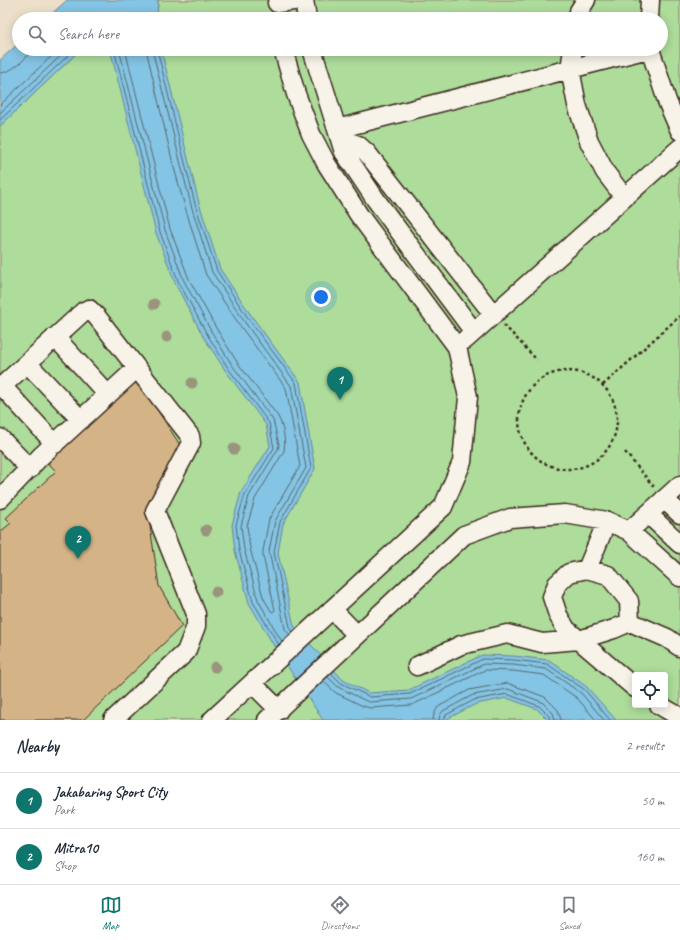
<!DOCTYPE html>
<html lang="en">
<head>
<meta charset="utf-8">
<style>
  body { margin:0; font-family:Caveat,sans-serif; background:#f6f6f7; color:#1f2937 }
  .controls { position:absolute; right:12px; bottom:12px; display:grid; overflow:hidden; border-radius:4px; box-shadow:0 2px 10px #0003 }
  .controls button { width:36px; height:36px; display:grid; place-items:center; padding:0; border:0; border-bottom:1px solid #e0e1e3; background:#fff; color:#1f2937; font:20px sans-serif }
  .you { position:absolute; left:321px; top:297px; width:14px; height:14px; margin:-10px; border:3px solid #fff; border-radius:50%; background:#1a73e8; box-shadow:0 0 0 6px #1a73e833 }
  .badge { display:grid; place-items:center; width:26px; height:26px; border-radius:50%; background:#0f766e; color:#fff; font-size:13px; font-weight:700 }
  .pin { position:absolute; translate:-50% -33px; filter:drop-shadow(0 1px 2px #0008) }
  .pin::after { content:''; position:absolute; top:21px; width:14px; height:12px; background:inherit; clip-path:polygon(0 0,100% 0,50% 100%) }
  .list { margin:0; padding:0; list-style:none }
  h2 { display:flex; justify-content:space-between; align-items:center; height:52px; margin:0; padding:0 16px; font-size:17px }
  h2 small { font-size:13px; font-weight:400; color:#747a83 }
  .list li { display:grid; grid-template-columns:26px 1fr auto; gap:12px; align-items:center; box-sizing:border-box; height:56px; padding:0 16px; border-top:1px solid #e0e1e3 }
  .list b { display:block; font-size:15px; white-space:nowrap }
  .list p { margin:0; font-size:13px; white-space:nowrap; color:#747a83 }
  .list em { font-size:13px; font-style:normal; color:#747a83 }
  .icon { flex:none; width:22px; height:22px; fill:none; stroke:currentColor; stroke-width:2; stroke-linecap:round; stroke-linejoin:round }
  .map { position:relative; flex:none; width:680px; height:720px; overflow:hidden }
  .search { position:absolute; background:#fff; box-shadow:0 2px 10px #0003; left:12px; right:12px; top:12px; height:44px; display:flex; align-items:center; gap:10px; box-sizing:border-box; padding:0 14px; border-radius:22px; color:#747a83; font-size:15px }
  .sheet { height:164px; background:#fff }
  nav { display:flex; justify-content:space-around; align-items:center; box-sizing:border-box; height:56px; border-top:1px solid #e0e1e3; background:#fff; font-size:11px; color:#747a83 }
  nav a { display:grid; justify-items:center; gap:2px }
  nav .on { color:#0f766e }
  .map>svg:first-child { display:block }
  .green { fill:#addc9b; stroke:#74835c; fill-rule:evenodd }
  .water { fill:#84c4e4; stroke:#678695 }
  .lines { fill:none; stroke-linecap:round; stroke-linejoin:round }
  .shore { stroke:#58686d; stroke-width:1 }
  .building { fill:#d4b487; stroke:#3b2a1e }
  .minor-casing { stroke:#3b2a1e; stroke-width:21 }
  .path { stroke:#3b2a1e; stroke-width:2.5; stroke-dasharray:3 3; stroke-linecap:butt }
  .minor { stroke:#f7f3e8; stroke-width:18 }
  .tree { fill:#9b947d }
</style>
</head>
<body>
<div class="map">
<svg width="680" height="720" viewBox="0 0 680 720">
  <rect width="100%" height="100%" fill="#ece0cb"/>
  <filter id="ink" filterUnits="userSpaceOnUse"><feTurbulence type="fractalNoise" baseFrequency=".025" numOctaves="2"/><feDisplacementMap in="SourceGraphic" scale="8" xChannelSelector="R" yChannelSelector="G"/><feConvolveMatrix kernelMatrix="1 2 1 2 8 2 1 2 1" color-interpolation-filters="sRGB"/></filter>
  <g filter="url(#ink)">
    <path class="green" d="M158,0h522v720h-680v-594l78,-74 9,-3h574v-30h-504zM635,675h30v30h-30z"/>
    <path class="water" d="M67,0h91l-1,19h-111z
      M19,43v6h68l-9,3 -78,74v-66z
      M110,49h51l38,154 21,66 33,49 47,64 15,87 -32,55 -5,29 16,73 49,54 26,13 40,-3 73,-35 32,1 35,4 38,27 29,33h-68l-11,-11 -30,-11 -31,6 -31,16h-122l-49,-74 -25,-43 -14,-52 -3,-26 9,-33 29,-46 -4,-21 -41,-55 -22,-34 -27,-51 -20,-52z"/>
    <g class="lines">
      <path class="shore" d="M114,49l46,183 19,51 28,51 21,34 41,55 5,25 -29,46 -9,31 3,25 14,52 26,43
        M119,49l46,181 19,51 27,50 21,34 41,55 6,25 -1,4 -29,47 -8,30 3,23 14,51 24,42
        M125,49l45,180 19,50 27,49 21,34 40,53c6,9 9,26 7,36l-29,48 -8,27 3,22 13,49 8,14 2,1 2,-2 -12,-54v-5l6,-32 31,-53 -14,-78 -45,-61 -35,-52 -21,-68 -12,-43 -27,-115
        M152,49l39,156 21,67 34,52 45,62 15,82 -31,53 -6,30 16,78 5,6
        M157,49l38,155 22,67 33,50 46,62 15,85 -31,54 -6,30 16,75 3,5
        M0,73c11,0 27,-15 33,-24
        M0,105l59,-56
        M0,113l68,-64
        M0,120l75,-71
        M331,673l10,10 29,14 40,-3 73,-35 31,1 33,4 38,26 25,30
        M328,677l10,10 28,14 4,1 41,-3 73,-35 29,1 33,4 35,24 23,27
        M323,681l13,12 27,13 7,2 42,-3 73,-35 28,1 31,4 33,23 19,22
        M433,720l1,-6 4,-7 31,-17 38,-7 38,14 13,13 3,10
        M439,720l1,-5 3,-4 30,-16 35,-6 34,13 11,11 2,7
        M444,720l2,-5 28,-15 33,-6 32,12 10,10 1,4"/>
    </g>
    <path class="building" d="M131,378l18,19 31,48 -33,61 12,80 23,40 -99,94h-83v-188l11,-9 -5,-5 50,-47 -12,-12z"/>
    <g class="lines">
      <g class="minor-casing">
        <path id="minor" d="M304,0l3,19
          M277,3l25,-3
          M578,19l1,-8 7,-11
          M649,19l1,-19
          M312,49l32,103 32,48 98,132
          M573,49l-3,20 7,36 12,36 16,31 19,25
          M650,49l17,52 13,30
          M337,129l311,-80
          M341,139l17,6 9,8 126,161
          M55,337l53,58
          M465,340l215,-192
          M27,363l54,57
          M2,386l53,58
          M0,388l84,-77 5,-2 8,8 93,119 1,7 -36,68 41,103v12l-10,26 -73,68
          M0,438l30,31
          M0,499l41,-43 95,-87
          M664,499l16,15
          M648,514l32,30
          M629,531l51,-46
          M587,569l20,-48
          M332,609l25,26
          M630,622l-1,-21 -21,-26 -21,-6 -18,4 -12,11 -5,13 6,18 8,14 69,59
          M417,666l44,-21 46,-11 35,9 37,-3 35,-11 16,-7 37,16 13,9
          M252,683l27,27
          M659,705l21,12
          M212,720l231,-213 19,-45 6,-65 -11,-50 -98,-132 -33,-52 -15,-29 -15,-40 -13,-45
          M267,720l197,-185 46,-17 55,-4 42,7 22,10 51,46"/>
      </g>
      <path class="path" d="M504,325l33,35
        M519 420a49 49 0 1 1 98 0a49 49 0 1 1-98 0Z
        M603,385l77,-69
        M625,452l29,35"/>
      <use href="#minor" class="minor"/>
    </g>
    <g class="tree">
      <circle cx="154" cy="304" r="5.5"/>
      <circle cx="167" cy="337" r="5.5"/>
      <circle cx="192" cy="383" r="5.5"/>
      <circle cx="234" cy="449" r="5.5"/>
      <circle cx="206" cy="530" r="5.5"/>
      <circle cx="216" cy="592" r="5.5"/>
      <circle cx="215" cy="667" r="5.5"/>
    </g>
  </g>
</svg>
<div class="controls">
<button><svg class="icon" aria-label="locate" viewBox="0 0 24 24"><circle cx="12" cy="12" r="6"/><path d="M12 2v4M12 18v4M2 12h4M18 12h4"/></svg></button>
</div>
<div class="you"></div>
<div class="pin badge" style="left:340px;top:400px">1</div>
<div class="pin badge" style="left:78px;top:559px">2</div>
<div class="search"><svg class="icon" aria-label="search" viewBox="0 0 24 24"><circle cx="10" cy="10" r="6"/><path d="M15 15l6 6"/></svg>Search here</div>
</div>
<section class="sheet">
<h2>Nearby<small>2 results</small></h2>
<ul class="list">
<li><span class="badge">1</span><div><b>Jakabaring Sport City</b><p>Park</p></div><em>50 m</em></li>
<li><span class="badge">2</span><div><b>Mitra10</b><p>Shop</p></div><em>160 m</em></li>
</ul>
</section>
<nav>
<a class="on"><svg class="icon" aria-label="map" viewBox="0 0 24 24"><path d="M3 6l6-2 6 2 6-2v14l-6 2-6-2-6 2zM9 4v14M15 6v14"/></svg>Map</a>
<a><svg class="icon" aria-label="directions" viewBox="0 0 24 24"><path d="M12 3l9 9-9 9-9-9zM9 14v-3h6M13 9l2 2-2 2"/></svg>Directions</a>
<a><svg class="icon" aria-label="saved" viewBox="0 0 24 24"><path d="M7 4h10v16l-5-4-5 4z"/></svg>Saved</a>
</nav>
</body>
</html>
